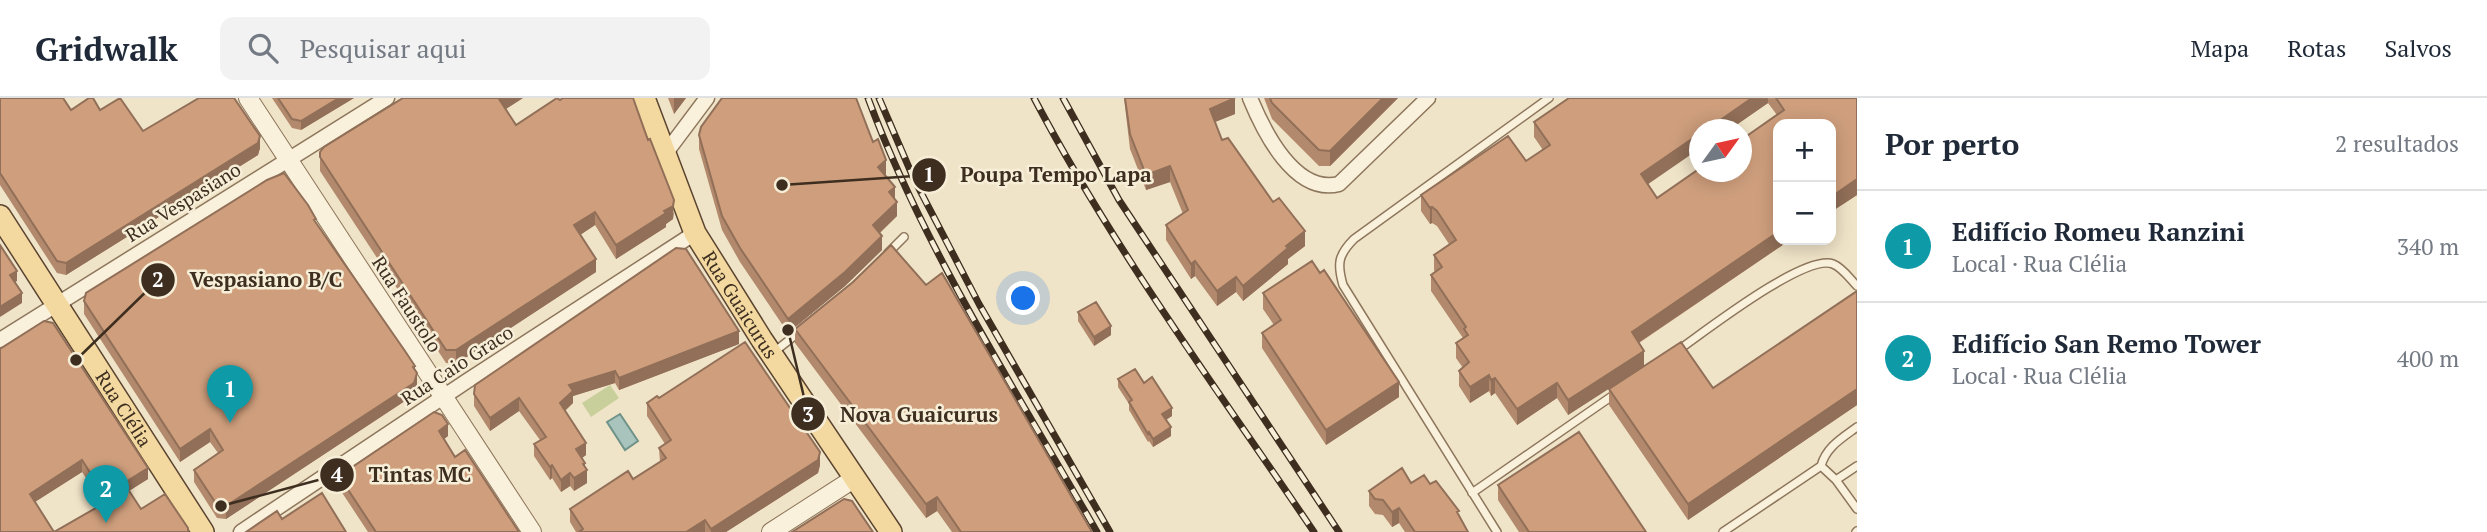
<!DOCTYPE html>
<html lang="pt">
<head>
<meta charset="utf-8">
<style>
  body { margin:0; font-family:"PT Serif",serif; background:#f2f2f3; color:#1f2937 }
  .controls { position:absolute; right:21px; top:21px; display:grid; overflow:hidden; border-radius:14px; box-shadow:0 4px 18px #0003 }
  .controls button { width:63px; height:63px; display:grid; place-items:center; padding:0; border:0; border-bottom:2px solid #e0e1e3; background:#fff; color:#1f2937; font:35px sans-serif }
  .compass { position:absolute; left:1689px; top:21px; width:63px; height:63px; border-radius:50%; background:#fff; box-shadow:0 4px 18px #0003; rotate:57deg }
  .you { position:absolute; left:1024px; top:201px; width:24px; height:24px; margin:-18px; border:5px solid #fff; border-radius:50%; background:#1a73e8; box-shadow:0 0 0 10px #1a73e833 }
  .badge { display:grid; place-items:center; width:46px; height:46px; border-radius:50%; background:#7c3aed; color:#fff; font-size:23px; font-weight:700 }
  .pin { position:absolute; translate:-50% -58px; filter:drop-shadow(0 2px 4px #0008) }
  .pin::after { content:''; position:absolute; top:37px; width:24px; height:21px; background:inherit; clip-path:polygon(0 0,100% 0,50% 100%) }
  .list { margin:0; padding:0; list-style:none }
  h2 { display:flex; justify-content:space-between; align-items:center; height:91px; margin:0; padding:0 28px; font-size:30px }
  h2 small { font-size:23px; font-weight:400; color:#747a83 }
  .list li { display:grid; grid-template-columns:46px 1fr auto; gap:21px; align-items:center; box-sizing:border-box; height:112px; padding:0 28px; border-top:2px solid #e0e1e3 }
  .list b { display:block; font-size:26px; white-space:nowrap }
  .list p { margin:0; font-size:23px; white-space:nowrap; color:#747a83 }
  .list em { font-size:23px; font-style:normal; color:#747a83 }
  .icon { flex:none; width:38px; height:38px; fill:none; stroke:currentColor; stroke-width:2; stroke-linecap:round; stroke-linejoin:round }
  .map { position:relative; flex:none; width:1857px; height:434px; overflow:hidden }
  header { display:flex; align-items:center; gap:42px; box-sizing:border-box; height:98px; padding:0 35px; background:#fff; border-bottom:2px solid #e0e1e3 }
  header strong { font-size:33px }
  nav { display:flex; gap:38px; margin-inline-start:auto; font-size:24px }
  .search { width:490px; height:63px; background:#f2f2f3; display:flex; align-items:center; gap:18px; box-sizing:border-box; padding:0 24px; border-radius:14px; color:#747a83; font-size:26px }
  main { display:flex }
  aside { flex:1; background:#fff }
  .map>svg:first-child { display:block }
  .green { fill:#c9cf9b }
  .water { fill:#a9c4bc; stroke:#6f938a; stroke-width:2 }
  .lines { fill:none; stroke-linecap:round; stroke-linejoin:round }
  .service-casing { stroke:#8d765c; stroke-width:10 }
  .minor-casing { stroke:#8d765c; stroke-width:17 }
  .tertiary-casing { stroke:#8d765c; stroke-width:20 }
  .primary-casing { stroke:#5b4430; stroke-width:24 }
  .service { stroke:#faf1dc; stroke-width:7 }
  .minor { stroke:#faf1dc; stroke-width:14 }
  .tertiary { stroke:#faf1dc; stroke-width:18 }
  .primary { stroke:#f3d9a0; stroke-width:21 }
  .rail-casing { stroke:#3d2e20; stroke-width:7 }
  .rail { stroke:#f7eed8; stroke-width:4.5; stroke-dasharray:13; stroke-linecap:butt }
  .wall { fill:#b2896c; fill-rule:evenodd }
  .shaded-wall { fill:#916f58 }
  .building { fill:#cf9f7d; stroke:#916f58; stroke-width:2 }
  .labels { text-anchor:middle; stroke-width:5; stroke-linejoin:round; paint-order:stroke }
  .street-label { font-size:19px; fill:#3d2e20; stroke:#f7eed8 }
  .leader { fill:none; stroke:#3d2e20; stroke-width:2.5 }
  .callout-dot { fill:#3d2e20; stroke:#f7eed8; stroke-width:2.5 }
  .mark-label { font-size:21px; text-anchor:middle; font-weight:bold; fill:#fff }
  .callout-label { font-size:21px; text-anchor:middle; font-weight:bold; fill:#3d2e20; stroke:#f7eed8; stroke-width:5; stroke-linejoin:round; paint-order:stroke }
</style>
</head>
<body>
<header>
<strong>Gridwalk</strong>
<div class="search"><svg class="icon" aria-label="search" viewBox="0 0 24 24"><circle cx="10" cy="10" r="6"/><path d="M15 15l6 6"/></svg>Pesquisar aqui</div>
<nav><a>Mapa</a><a>Rotas</a><a>Salvos</a></nav>
</header>
<main>
<div class="map">
<svg width="1857" height="434" viewBox="0 0 1857 434">
  <rect width="100%" height="100%" fill="#f0e4c8"/>
  <path class="green" d="M610,287l9,13 -28,19 -9,-14z"/>
  <path class="water" d="M620,316l18,27 -13,9 -18,-28z"/>
  <g class="lines">
    <g class="service-casing">
      <path id="service" d="M888,155l16,-16
        M1677,253c26,-18 128,-98 156,-87 10,4 17,15 24,22
        M774,254l24,-19
        M1821,368c5,-19 21,-28 36,-39
        M1836,382l21,-14
        M1472,395l143,-99
        M1497,434l-154,-247c-6,-21 -5,-30 11,-46l195,-141
        M1723,434l98,-66 15,14 21,29
        M1856,434l1,-1"/>
    </g>
    <g class="minor-casing">
      <path id="minor" d="M1250,0c14,34 45,97 89,86l89,-86
        M665,56l42,-56
        M0,242l387,-242
        M241,434l226,-151 228,-148"/>
    </g>
    <g class="tertiary-casing">
      <path id="tertiary" d="M248,0l284,434
        M771,434l84,-54"/>
    </g>
    <g class="primary-casing">
      <g id="primary">
        <path id="s1" d="M644,0l51,135 67,107 129,192"/>
        <path id="s2" d="M0,118l203,316"/>
      </g>
    </g>
    <use href="#service" class="service"/>
    <use href="#minor" class="minor"/>
    <use href="#tertiary" class="tertiary"/>
    <use href="#primary" class="primary"/>
    <g class="rail-casing">
      <path id="rail" d="M868,0c56,151 149,294 229,434
        M879,0l34,79 66,127 131,228
        M1034,0c80,152 184,292 280,434
        M1063,0l56,102 220,332"/>
    </g>
    <use href="#rail" class="rail"/>
  </g>
  <path class="wall" d="M0,0l71,12h29l43,21 117,17 -2,7 -192,120 -9,-2 -57,-88z
    M272,0h82l-53,32 -9,-2z
    M523,0l-17,11 10,16 158,88 -1,6 -7,5v3l-50,32 -21,-34 -15,10 16,37 -140,92 -10,-1 -126,-192v-19z
    M668,0h18l-12,16z
    M1124,0h111v16l-20,8 7,18 83,106 -17,13v5l-45,37 -7,-9 -19,14 -22,-30 -4,3 -25,-39v-15l17,-11 -13,-32 -24,8 -16,-41z
    M1264,0h134l-68,68h-11l-47,-47z
    M1569,0h288v97l-26,17v-88l-53,116h12l-151,103 5,23 -76,49 -11,-17 -40,27 -22,-32 -4,3 -2,-5 -19,12 -11,-17v-15l4,-3 -7,-10v-15l7,-5 -32,-47v-16l4,-3 -1,-2v-15l15,-11 -12,-18 -5,-3 -2,1 -9,-13v-16l105,-34 17,-11 -9,-13v-15zM1768,5l9,12 -120,83 -9,-14 51,-54h30z
    M699,37l174,7 22,57 2,17 -17,17 2,17 -37,36 -57,47 -48,-71 -18,-32 -23,-81z
    M316,126l99,147 2,15 -3,9 -188,124 -9,-1 -23,-36v-12l24,-17 -8,-11 -30,20 -96,-148v-13z
    M1857,193v114l-169,115 -79,-115v-16l104,-1z
    M1263,195l136,104 -73,48 -64,-97v-15l12,-8 -11,-16z
    M1078,214l33,23 -17,11 -16,-25z
    M795,231l297,203h-140l-15,-21 -11,7 -131,-175z
    M739,246l-120,46 -4,-7 -42,13v7l-8,8 21,44 -4,3 3,10 2,15 -13,8 -4,-5 -9,6 -9,-14 -2,2 -16,-24v-12l6,-4 -21,-29 -29,20 -16,-25v-12z
    M0,251l148,130 -19,12 12,18 -38,-5 -21,-32 -47,30 -35,30z
    M1118,281l26,4 28,33 -6,4 5,16 -18,11 -4,-6 -1,1 -19,-32v-6l-11,-17z
    M659,300l161,67 -2,8 -92,59h-150l-6,-10v-13l63,-30 27,-17 -1,-14 6,-4 -18,-28v-13z
    M448,338l-4,3 11,18 64,75h-151l-29,-44v-12z
    M1411,385l19,1 29,32 9,16h-63l-6,-9 -7,4 -9,-12 -8,-1 -6,-8v-15z
    M1498,387l148,47h-127l-21,-32z"/>
  <path class="shaded-wall" d="M339,0h15l-53,32v-9z
    M501,0h22l-24,15v-14z
    M674,0h12l-12,16z
    M1383,0h15l-68,68v-15z
    M1752,0h16v5l-39,27h-23z
    M1235,1v15l-25,10v-15z
    M1699,36v15l-58,40v-15z
    M260,38v12l-2,7 -192,120v-12z
    M886,62v14l-8,7v-14z
    M1170,68v16l-24,8v-15z
    M1857,81v16l-26,17v-15z
    M895,89v14l-6,-9z
    M674,102l-1,19 -7,5v3l-50,32v-14l48,-34z
    M897,104v14l-24,23v-14z
    M1432,109v16l-2,1v-16z
    M595,114v13l-21,14v-14z
    M1305,133v15l-17,13v5l-45,37v-15l43,-40z
    M1778,134v8h12l-158,107v-15z
    M882,138v14l-37,36 -57,47v-14z
    M596,161v13l-140,92v-14z
    M1195,163v15l-4,3v-15z
    M17,173v10l-7,4v-10z
    M1236,179v15l-19,14v-15z
    M22,195v10l-22,14v-10z
    M1111,228v9l-17,11v-9z
    M739,233v13l-120,46v-12z
    M1644,253v15l-76,49v-15z
    M415,268v12l2,-5v13l-3,9 -188,124v-13z
    M615,273v12l-42,13v7l-13,12v-12l9,-18z
    M1489,277v16l-19,12v-16z
    M1495,280v15l-4,3v-16z
    M1399,284v15l-73,48v-15z
    M1557,285v15l-40,27v-16z
    M1857,291v16l-169,115v-16z
    M519,300v13l-29,20v-13z
    M1172,310v8l-10,6v-8z
    M448,326v12l-9,7v-12z
    M1171,329v9l-18,11v-8z
    M210,331v13l-30,20v-13z
    M586,345v12l-10,7v-13z
    M820,354v13l-2,8 -92,59h-15v-3z
    M82,362v12l-52,33v-11z
    M585,365v8l2,-1v13l-13,8v-13l9,-14z
    M552,367v13l-2,2v-13z
    M148,370v11l-24,15v-11z
    M570,375v13l-9,6v-12z
    M937,399v14l-11,7v-14z
    M1399,410v15l-7,4v-15z
    M705,422v12h-19z"/>
  <path class="building" d="M0,0h63l8,12 18,-12h4l7,12 20,-12 23,33 56,-33h35l26,38 -2,7 -192,120 -9,-2 -57,-88z
    M278,0h61l-38,23 -9,-2z
    M403,0h98l-2,1 17,26 41,-27 3,2 3,-2h70l15,42 2,-1 24,61 -1,6 -9,5 2,2 -50,32 -21,-33 -21,13 22,34 -140,91h-10l-126,-193v-5l4,-5z
    M722,0h134l17,44 5,-3 8,21 -8,7 17,20 -6,5 8,10 -24,23 9,11 -37,36 -57,47 -48,-71 -18,-32 -23,-81 2,-8z
    M1125,0h110l-25,11 12,31 6,-2 45,64 6,-4 26,33 -19,15 2,2 -45,38 -7,-9 -19,14 -22,-30 -4,3 -25,-39 22,-15 -18,-44 -24,9 -16,-41z
    M1270,0h113l-53,53 -11,-1 -47,-47z
    M1569,0h183l-46,32h-7v4l-58,40 16,24 42,-29v3h42v-32l43,-30 -8,-12h81v81l-26,18v-73h-53v108l-146,100 12,19 -76,49 -11,-17 -40,26 -22,-31 -4,2 -2,-5 -19,12 -11,-16 10,-9 -13,-19 12,-8 -4,-6 2,-2 -35,-52 11,-8 -8,-12 22,-15 -19,-29 -5,-4 -2,1 -9,-13 87,-59 18,25 24,-16 -16,-23z
    M284,75l24,32 8,14 -2,1 91,131 10,15 -2,1 4,6 -3,10 -188,123 -9,-1 -23,-35 29,-20 -13,-21 -30,20 -96,-148 2,-8 181,-113z
    M0,147l17,26 -7,4 12,18 -22,14z
    M891,147l35,40 16,-12 150,259h-131l-24,-35 -11,7 -131,-175 58,-47z
    M676,150l10,1 53,82 -120,47 -4,-7 -46,14 4,6 -13,12 26,40 -10,6 9,14 -2,1 4,6 -13,8 -4,-5 -9,7 -9,-15 -2,2 -16,-23 12,-7 -27,-39 -29,20 -16,-24 1,-9z
    M1312,163l8,12 4,-3 75,112 -73,48 -64,-97 19,-13 -18,-27z
    M1857,193v98l-169,115 -79,-115 72,-47 32,46z
    M1096,204l15,24 -17,11 -16,-25z
    M44,223l9,2 95,145 -24,15 17,26 24,-15 23,34v4h-134l54,-31 -26,-41 -52,34 24,38h-54v-183z
    M745,244l75,110 -2,8 -107,69 -6,-9 -19,12h-107l4,-3 -13,-20 58,-38 5,8 33,-21 -7,-10 12,-8 -24,-37 10,-7 2,2z
    M1135,271l9,14 8,-6 20,31 -10,6 9,13 -18,12 -4,-7 -1,2 -19,-32 3,-2 -14,-21z
    M434,314l8,3 6,9 -9,7 16,26 10,-7 54,82h-143l-37,-56z
    M1579,334l67,100h-117l-31,-47z
    M1402,370l9,15 13,-8 6,9 6,-3 23,30 -2,1 11,20h-53l-16,-24 -7,4 -9,-12 -8,-1 -6,-8z
    M322,395l24,39h-100l31,-21 5,8z
    M844,401l8,2 21,31h-81z"/>
  <g class="labels">
    <g class="street-label">
      <text transform="translate(183 104) rotate(-32)" y="7">Rua Vespasiano</text>
      <text transform="translate(407 206) rotate(57)" y="7">Rua Faustolo</text>
      <text dy="7" stroke="none"><textPath href="#s1" startOffset="229">Rua Guaicurus</textPath></text>
      <text transform="translate(457 267) rotate(-33)" y="7">Rua Caio Graco</text>
      <text dy="7" stroke="none"><textPath href="#s2" startOffset="229">Rua Clélia</textPath></text>
    </g>
  </g>
  <path class="leader" d="M782 87L929 77M76 262L158 182M788 232L808 316M221 408L337 377"/>
  <g class="callout-dot">
    <circle cx="782" cy="87" r="7"/>
    <circle cx="76" cy="262" r="7"/>
    <circle cx="788" cy="232" r="7"/>
    <circle cx="221" cy="408" r="7"/>
    <circle cx="929" cy="77" r="18"/>
    <circle cx="158" cy="182" r="18"/>
    <circle cx="808" cy="316" r="18"/>
    <circle cx="337" cy="377" r="18"/>
  </g>
  <g class="mark-label">
    <text x="929" y="84">1</text>
    <text x="158" y="189">2</text>
    <text x="808" y="324">3</text>
    <text x="337" y="384">4</text>
  </g>
  <g class="callout-label">
    <text x="1056" y="84">Poupa Tempo Lapa</text>
    <text x="266" y="189">Vespasiano B/C</text>
    <text x="919" y="324">Nova Guaicurus</text>
    <text x="420" y="384">Tintas MC</text>
  </g>
</svg>
<div class="controls">
<button>+</button>
<button>−</button>
</div>
<svg class="compass" viewBox="-18 -18 36 36"><path d="M0-13l5 13h-10z" fill="#e53935"/><path d="M0 13l5-13h-10z" fill="#747a83"/></svg>
<div class="you"></div>
<div class="pin badge" style="left:230px;top:325px;background:#0f9aa8">1</div>
<div class="pin badge" style="left:106px;top:425px;background:#0f9aa8">2</div>
</div>
<aside>
<h2>Por perto<small>2 resultados</small></h2>
<ul class="list">
<li><span class="badge" style="background:#0f9aa8">1</span><div><b>Edifício Romeu Ranzini</b><p>Local · Rua Clélia</p></div><em>340 m</em></li>
<li><span class="badge" style="background:#0f9aa8">2</span><div><b>Edifício San Remo Tower</b><p>Local · Rua Clélia</p></div><em>400 m</em></li>
</ul>
</aside>
</main>
</body>
</html>
